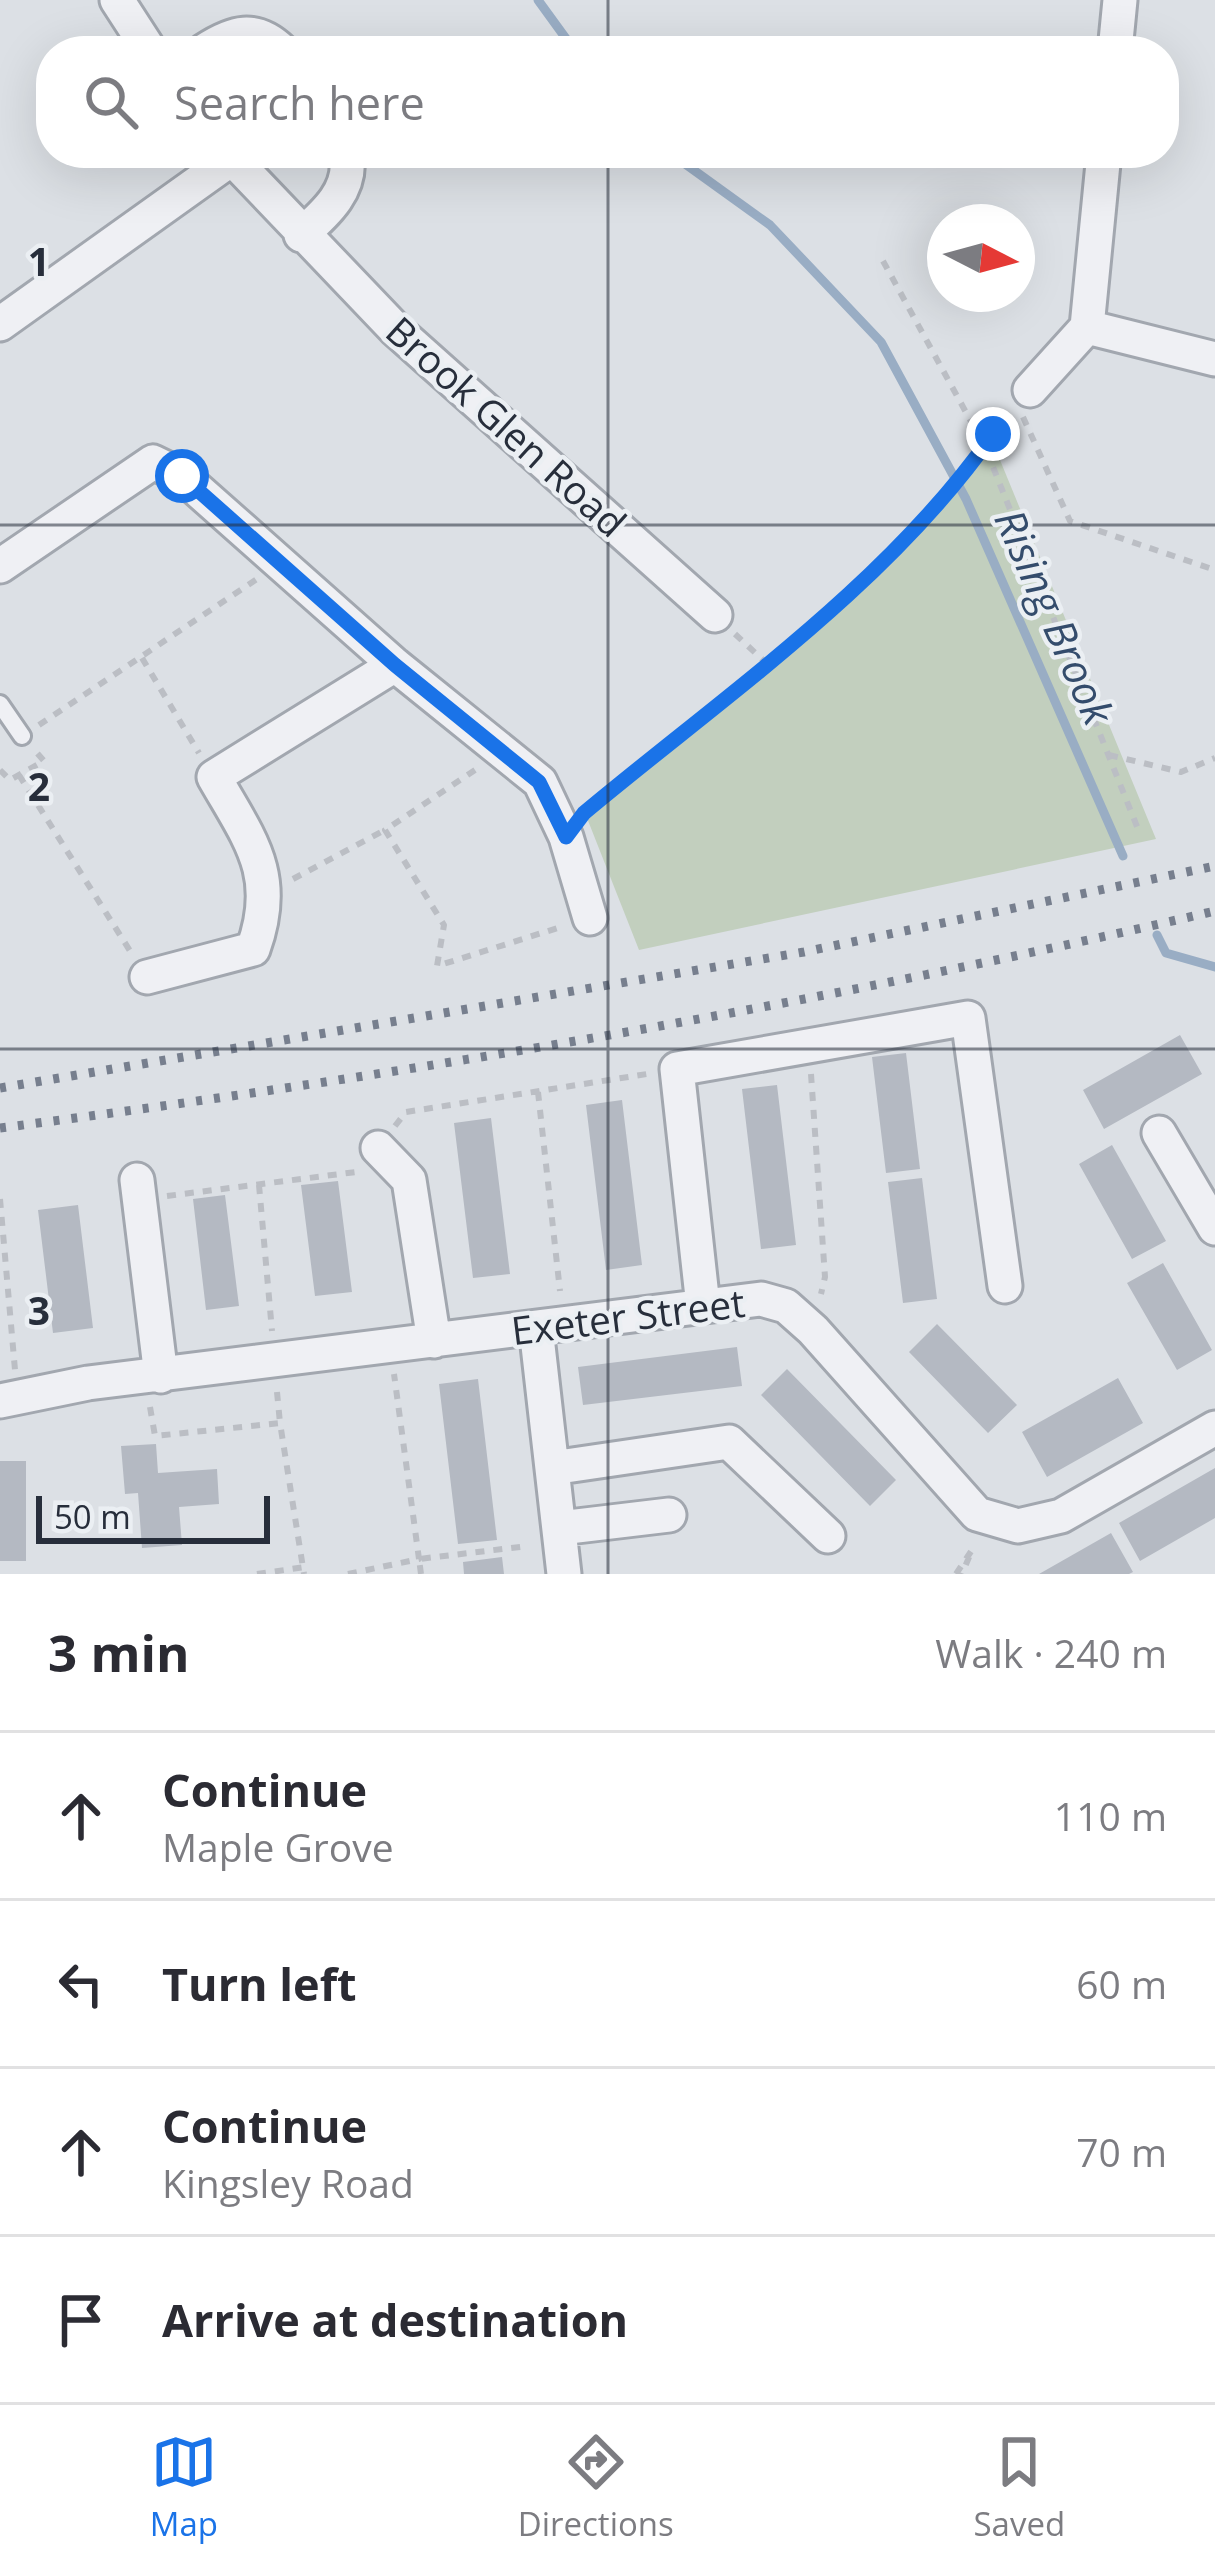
<!DOCTYPE html>
<html lang="en">
<head>
<meta charset="utf-8">
<style>
  body { margin:0; font-family:"Open Sans",sans-serif; background:#f7f7f7; color:#2b2b33 }
  .compass { position:absolute; left:927px; top:204px; width:108px; height:108px; border-radius:50%; background:#fff; box-shadow:0 12px 48px #0002; rotate:96deg }
  .scale { position:absolute; left:36px; bottom:30px; width:234px; box-sizing:border-box; padding-left:12px; border:6px solid #272e3b; border-top:0; font-size:33px; line-height:42px; white-space:nowrap; color:#272e3b; -webkit-text-stroke:9px #ebeff3; paint-order:stroke }
  .stop { position:absolute; width:36px; height:36px; margin:-27px; border:9px solid #1a73e8; border-radius:50%; background:#fff }
  .stop.end { background:#1a73e8; border-color:#fff; box-shadow:0 3px 12px #0008 }
  .list { margin:0; padding:0; list-style:none }
  h2 { display:flex; justify-content:space-between; align-items:center; height:156px; margin:0; padding:0 48px; font-size:51px }
  h2 small { font-size:39px; font-weight:400; color:#7c7c81 }
  .list li { display:grid; grid-template-columns:78px 1fr auto; gap:36px; align-items:center; box-sizing:border-box; height:168px; padding:0 48px; border-top:3px solid #e1e1e2 }
  .list b { display:block; font-size:45px; white-space:nowrap }
  .list p { margin:0; font-size:39px; white-space:nowrap; color:#7c7c81 }
  .list em { font-size:39px; font-style:normal; color:#7c7c81 }
  .icon { flex:none; width:66px; height:66px; fill:none; stroke:currentColor; stroke-width:2; stroke-linecap:round; stroke-linejoin:round }
  .map { position:relative; flex:none; width:1215px; height:1574px; overflow:hidden }
  .search { position:absolute; background:#fff; box-shadow:0 12px 48px #0002; left:36px; right:36px; top:36px; height:132px; display:flex; align-items:center; gap:30px; box-sizing:border-box; padding:0 42px; border-radius:48px; color:#7c7c81; font-size:45px }
  .sheet { height:828px; background:#fff }
  nav { display:flex; justify-content:space-around; align-items:center; box-sizing:border-box; height:168px; border-top:3px solid #e1e1e2; background:#fff; font-size:33px; color:#7c7c81 }
  nav a { display:grid; justify-items:center; gap:6px }
  nav .on { color:#1a73e8 }
  .map>svg:first-child { display:block }
  .green { fill:#c2cfbe }
  .lines { fill:none; stroke-linecap:round; stroke-linejoin:round }
  .stream { stroke:#99adc4; stroke-width:9 }
  .building { fill:#b4b9c2 }
  .service-casing { stroke:#a2a7af; stroke-width:22 }
  .minor-casing { stroke:#a2a7af; stroke-width:39 }
  .path { stroke:#bbbec4; stroke-width:6; stroke-dasharray:9 9; stroke-linecap:butt }
  .service { stroke:#eff0f4; stroke-width:16 }
  .minor { stroke:#eff0f4; stroke-width:33 }
  .rail { stroke:#777f8e; stroke-width:9; stroke-dasharray:6 12; stroke-linecap:butt }
  .route { stroke:#1a73e8; stroke-width:15 }
  .grid { fill:none; stroke:#272e3b; stroke-width:3; stroke-opacity:0.55 }
  .labels { text-anchor:middle; stroke-width:9; stroke-linejoin:round; paint-order:stroke }
  .street-label { font-size:39px; fill:#272e3b; stroke:#ebeff3 }
  .water-label { font-size:42px; font-style:italic; fill:#344c6c; stroke:#ebeff3 }
  .grid-label { font-size:39px; text-anchor:middle; font-weight:bold; fill:#272e3b; stroke:#ebeff3; stroke-width:9; stroke-linejoin:round; paint-order:stroke }
</style>
</head>
<body>
<div class="map">
<svg width="1215" height="1574" viewBox="0 0 1215 1574">
  <rect width="100%" height="100%" fill="#dce0e5"/>
  <path class="green" d="M993,443l163,396 -517,111 -54,-137 226,-189z"/>
  <g class="lines">
    <path class="stream" d="M538,0l37,51
      M670,153l100,72 111,117 85,157 157,357
      M1157,935l9,18 49,14"/>
  </g>
  <path class="building" d="M1180,1035l22,39 -98,55 -21,-39z
    M906,1053l14,116 -34,4 -14,-116z
    M777,1085l19,160 -35,4 -19,-160z
    M622,1100l20,165 -36,5 -20,-165z
    M491,1118l19,156 -37,4 -19,-155z
    M1112,1145l54,96 -34,18 -53,-95z
    M922,1178l15,121 -34,4 -15,-121z
    M338,1181l14,111 -37,4 -14,-111z
    M225,1195l14,111 -33,4 -13,-111z
    M78,1205l15,123 -40,5 -15,-123z
    M1163,1263l49,87 -35,20 -50,-87z
    M937,1324l80,81 -29,28 -79,-81z
    M737,1347l5,39 -159,19 -5,-38z
    M787,1369l109,111 -26,26 -109,-111z
    M1118,1378l25,45 -96,54 -25,-45z
    M478,1379l19,161 -39,4 -19,-160z
    M156,1444l2,29 59,-4 2,35 -40,3 3,38 -40,3 -4,-55 -13,1 -4,-48z
    M0,1461h26v100h-26z
    M1215,1468v50l-75,43 -21,-38z
    M1111,1533l22,39 -4,2h-90z
    M502,1557l2,17h-40l-1,-12z"/>
  <g class="lines">
    <g class="service-casing">
      <path id="service" d="M0,704l22,32"/>
    </g>
    <g class="minor-casing">
      <path id="minor" d="M117,0l33,51
        M204,51c29,-19 51,-26 78,0
        M1115,51l5,-51
        M227,153l169,177 319,285
        M301,235c24,-21 53,-46 45,-82
        M0,324l231,-165
        M1087,327l128,32
        M1030,390l57,-63 17,-174
        M0,566l153,-104 29,14 213,189 145,117 26,55 24,81
        M147,977l106,-28c27,-74 -3,-109 -39,-172l181,-112
        M1159,1133l56,95
        M378,1148l31,32 25,161
        M137,1180l24,196
        M703,1306l-26,-237 291,-51 37,268
        M536,1328l28,246
        M0,1401l88,-18 673,-84 25,7 27,24 164,184 41,12 43,-10 154,-88
        M552,1468l177,-26 99,94
        M560,1528l109,-13"/>
    </g>
    <path class="path" d="M883,261l102,186 155,387
      M1023,417l47,104 145,49
      M735,634l30,28c94,-74 173,-158 247,-251
      M142,658l57,95
      M39,725l218,-146
      M1109,755l72,17 34,-14
      M0,770l10,10 34,-19 -7,-8
      M475,770l-90,60 59,95 -7,41 127,-40
      M19,775l113,179
      M588,810l177,-148
      M293,879l92,-49
      M811,1074l14,203 -4,17
      M538,1092l22,199
      M395,1126l11,-14 241,-38
      M259,1185l13,146
      M167,1196l189,-24
      M0,1199l15,171
      M277,1392l3,31
      M150,1407l5,29 125,-13 24,151
      M257,1574l48,-7
      M348,1574l71,-15 -25,-185
      M421,1574l-2,-15 109,-13
      M956,1574l16,-24 -10,24"/>
    <use href="#service" class="service"/>
    <use href="#minor" class="minor"/>
    <path class="rail" d="M0,1088l804,-136 411,-86
      M0,1128c407,-53 816,-123 1215,-217"/>
  </g>
  <g class="lines">
    <path class="route" d="M182,476l213,189 144,117 27,55 18,-24c140,-117 303,-228 409,-379"/>
  </g>
  <path class="grid" d="M608,0v51M608,153v1421M0,525h1215M0,1049h1215"/>
  <g class="labels">
    <g class="street-label">
      <text transform="translate(506 427) rotate(42)" y="14">Brook Glen Road</text>
      <text transform="translate(628 1317) rotate(-7)" y="14">Exeter Street</text>
    </g>
    <g class="water-label">
      <text transform="translate(1054 617) rotate(66)" y="15">Rising Brook</text>
    </g>
  </g>
  <g class="grid-label">
    <text x="39" y="276">1</text>
    <text x="39" y="801">2</text>
    <text x="39" y="1325">3</text>
  </g>
</svg>
<svg class="compass" viewBox="-18 -18 36 36"><path d="M0-13l5 13h-10z" fill="#e53935"/><path d="M0 13l5-13h-10z" fill="#7c7c81"/></svg>
<div class="scale">50 m</div>
<div class="stop" style="left:182px;top:476px"></div>
<div class="stop end" style="left:993px;top:434px"></div>
<div class="search"><svg class="icon" aria-label="search" viewBox="0 0 24 24"><circle cx="10" cy="10" r="6"/><path d="M15 15l6 6"/></svg>Search here</div>
</div>
<section class="sheet">
<h2>3 min<small>Walk · 240 m</small></h2>
<ul class="list">
<li><svg class="icon" aria-label="ahead" viewBox="0 0 24 24"><path d="M12 20V5M6 11l6-6 6 6"/></svg><div><b>Continue</b><p>Maple Grove</p></div><em>110 m</em></li>
<li><svg class="icon" aria-label="left" viewBox="0 0 24 24"><path d="M17 20v-9H6M10 6l-5 5 5 5"/></svg><div><b>Turn left</b></div><em>60 m</em></li>
<li><svg class="icon" aria-label="ahead" viewBox="0 0 24 24"><path d="M12 20V5M6 11l6-6 6 6"/></svg><div><b>Continue</b><p>Kingsley Road</p></div><em>70 m</em></li>
<li><svg class="icon" aria-label="arrive" viewBox="0 0 24 24"><path d="M6 21V4h12l-3 4 3 4H6"/></svg><div><b>Arrive at destination</b></div></li>
</ul>
</section>
<nav>
<a class="on"><svg class="icon" aria-label="map" viewBox="0 0 24 24"><path d="M3 6l6-2 6 2 6-2v14l-6 2-6-2-6 2zM9 4v14M15 6v14"/></svg>Map</a>
<a><svg class="icon" aria-label="directions" viewBox="0 0 24 24"><path d="M12 3l9 9-9 9-9-9zM9 14v-3h6M13 9l2 2-2 2"/></svg>Directions</a>
<a><svg class="icon" aria-label="saved" viewBox="0 0 24 24"><path d="M7 4h10v16l-5-4-5 4z"/></svg>Saved</a>
</nav>
</body>
</html>
